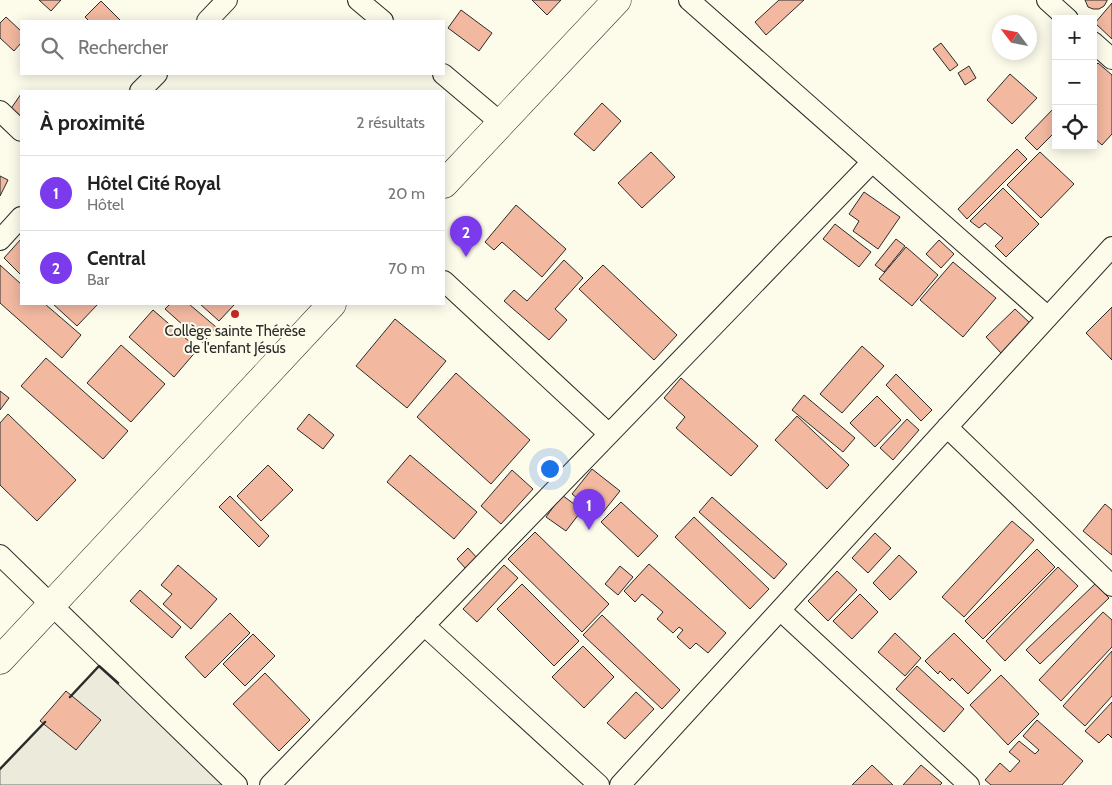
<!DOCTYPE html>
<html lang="fr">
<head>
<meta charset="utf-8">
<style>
  body { margin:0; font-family:Cabin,sans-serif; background:#f2f2f2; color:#222 }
  .controls { position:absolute; right:15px; top:15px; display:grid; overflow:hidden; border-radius:0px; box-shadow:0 2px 12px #0003 }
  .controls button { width:45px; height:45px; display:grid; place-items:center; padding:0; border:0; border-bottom:1px solid #e0e0e0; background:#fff; color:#222; font:25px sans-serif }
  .compass { position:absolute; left:992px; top:15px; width:45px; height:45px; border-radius:50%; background:#fff; box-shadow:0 2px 12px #0003; rotate:302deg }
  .you { position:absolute; left:549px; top:468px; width:18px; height:18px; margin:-12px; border:4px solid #fff; border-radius:50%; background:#1a73e8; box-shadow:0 0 0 8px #1a73e833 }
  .badge { display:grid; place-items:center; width:32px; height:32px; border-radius:50%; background:#7c3aed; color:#fff; font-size:16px; font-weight:700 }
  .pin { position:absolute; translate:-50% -41px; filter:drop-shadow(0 1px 2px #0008) }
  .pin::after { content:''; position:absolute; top:26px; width:18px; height:15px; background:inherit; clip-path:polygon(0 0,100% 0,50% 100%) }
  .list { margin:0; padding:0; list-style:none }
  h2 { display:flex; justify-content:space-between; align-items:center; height:65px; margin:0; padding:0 20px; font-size:21px }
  h2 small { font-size:16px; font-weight:400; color:#767676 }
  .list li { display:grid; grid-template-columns:32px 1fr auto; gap:15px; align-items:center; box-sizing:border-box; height:75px; padding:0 20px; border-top:1px solid #e0e0e0 }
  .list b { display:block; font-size:19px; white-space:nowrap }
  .list p { margin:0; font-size:16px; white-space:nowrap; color:#767676 }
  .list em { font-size:16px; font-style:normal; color:#767676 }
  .icon { flex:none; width:28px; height:28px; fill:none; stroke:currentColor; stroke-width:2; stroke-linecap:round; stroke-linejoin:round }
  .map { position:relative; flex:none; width:1112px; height:785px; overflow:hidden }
  .search { position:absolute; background:#fff; box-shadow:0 2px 12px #0003; left:20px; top:20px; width:425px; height:55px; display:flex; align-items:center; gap:12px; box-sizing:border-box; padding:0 18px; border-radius:0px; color:#767676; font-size:19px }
  .panel { position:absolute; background:#fff; box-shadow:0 2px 12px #0003; left:20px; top:90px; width:425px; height:215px; border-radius:0px }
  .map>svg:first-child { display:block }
  .green { fill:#ecebdb; stroke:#74746e }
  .building { fill:#f2b8a0; stroke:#2b2b2b }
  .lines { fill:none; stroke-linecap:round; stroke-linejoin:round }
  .street-casing { stroke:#2b2b2b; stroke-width:22 }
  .secondary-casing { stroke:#2b2b2b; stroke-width:29 }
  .street { stroke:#fdfbea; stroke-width:20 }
  .secondary { stroke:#fdfbea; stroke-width:28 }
  .wall { stroke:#2b2b2b; stroke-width:2.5 }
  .poi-dot { fill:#c62828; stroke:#fdfbea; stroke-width:2 }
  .labels { text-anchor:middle; stroke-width:4; stroke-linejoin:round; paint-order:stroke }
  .poi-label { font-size:15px; fill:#2b2b2b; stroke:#fdfbea }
</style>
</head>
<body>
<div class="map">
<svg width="1112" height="785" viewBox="0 0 1112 785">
  <rect width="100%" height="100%" fill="#fdfbea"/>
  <path class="green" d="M99,666l126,119h-225v-16z"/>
  <path class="building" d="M39,0h22l-10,11z
    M532,0h29l-14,15z
    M779,0h25l-38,35 -11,-13z
    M1085,0h22v1l-3,5 -5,3h-6l-5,-2z
    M101,1l20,20h-32l-4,-4z
    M1112,3v36l-17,-16z
    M461,10l31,23 -13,18 -31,-23z
    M6,17l15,14v12l-7,8 -14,-13v-15z
    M941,43l17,22 -8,6 -17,-22z
    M1098,63l14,12v59l-10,11 -9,-8v-69z
    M969,66l7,12 -11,7 -7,-12z
    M1010,74l27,24 -25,26 -25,-24z
    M21,94v24l-11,-8z
    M602,103l19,18 -27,30 -20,-17z
    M1055,107l1,24 -19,19 -12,-12z
    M1017,149l10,10 -60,60 -9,-10z
    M651,152l24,25 -33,31 -24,-25z
    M1040,152l34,32 -33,34 -34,-33z
    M0,176l8,4 -8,16z
    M1003,188l36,36 -33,33 -11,-11 8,-8 -18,-15 -6,5 -9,-7z
    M864,192l36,25 -22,32 -25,-18 6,-10 -10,-7z
    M516,205l50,44 -24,28 -40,-35 -8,8 -9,-8z
    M835,224l36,28 -12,15 -36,-28z
    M21,239v36l-17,-17z
    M896,239l9,7 -21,26 -9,-7z
    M939,240l15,14 -13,14 -15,-14z
    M906,247l32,28 -26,31 -33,-27z
    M564,260l19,18 -28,31 12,11 -18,20 -45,-39 10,-11 13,11z
    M953,262l43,36 -33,39 -43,-37z
    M0,265l21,19v20h24l36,31 -19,23 -62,-55z
    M603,265l74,70 -23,25 -75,-71z
    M53,304h45l-21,22z
    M170,304h19l27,23 -13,16 -38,-34z
    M200,304h32l2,1 -15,16z
    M1112,307v53l-26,-27z
    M1015,309l15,14 -29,30 -15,-16z
    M153,310l45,39 -24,28 -45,-40z
    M395,319l51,42 -39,47 -51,-42z
    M121,345l44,39 -34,38 -44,-39z
    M862,346l22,20 -42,47 -22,-19z
    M46,358l82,73 -25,28 -82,-73z
    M456,373l74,67 -39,44 -74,-67z
    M896,374l36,36 -11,11 -35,-36z
    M681,378l77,68 -27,30 -55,-48 9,-11 -21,-19z
    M0,391l9,7 -9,12z
    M804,395l51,43 -12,14 -51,-42z
    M877,396l24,24 -26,27 -25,-24z
    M8,414l68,66 -39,41 -37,-36v-62z
    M309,414l25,21 -11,14 -26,-20z
    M797,416l52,49 -22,24 -52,-49z
    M907,419l12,11 -26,30 -13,-12z
    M410,455l67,57 -23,27 -67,-57z
    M268,465l25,25 -32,31 -24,-25z
    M592,469l28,22 -20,25 -28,-22z
    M512,470l21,19 -32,35 -20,-18z
    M562,495l20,15 -16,21 -20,-14z
    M230,496l39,40 -10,11 -40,-40z
    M712,497l75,67 -13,15 -75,-67z
    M621,502l37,34 -20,21 -37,-35z
    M1105,504l7,6v45l-29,-24z
    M694,517l75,72 -19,20 -75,-72z
    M1012,521l22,19 -70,77 -22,-20z
    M535,532l74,72 -27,28 -74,-73z
    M875,533l16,15 -23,25 -16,-15z
    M468,548l10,11 -12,10 -9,-10z
    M1037,549l18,18 -72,72 -18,-18z
    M899,555l18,17 -27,28 -17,-17z
    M649,564l77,69 -18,20 -12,-10 -6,6 -13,-12 6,-7 -4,-3 -6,6 -16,-14 6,-7 -21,-18 -7,8 -11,-11z
    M178,565l39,34 -26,30 -28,-25 9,-10 -11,-9z
    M504,565l14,13 -41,44 -14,-13z
    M620,566l13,11 -15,18 -13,-11z
    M1058,567l20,19 -73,75 -19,-20z
    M837,571l20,19 -29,31 -20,-20z
    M522,584l57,57 -25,25 -57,-57z
    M1095,584l14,14 -69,66 -14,-14z
    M140,590l41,37 -9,11 -42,-37z
    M860,594l18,18 -26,27 -19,-18z
    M1103,612l9,8v27l-51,54 -22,-21z
    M230,613l20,20 -45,45 -20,-21z
    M602,615l78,75 -18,19 -79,-74z
    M895,633l26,25 -16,18 -27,-24z
    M954,633l37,37 -23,24 -16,-16 -2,3 -10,-10 -2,3 -13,-13z
    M253,634l22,22 -30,30 -22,-22z
    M583,646l31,31 -30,31 -32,-31z
    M1112,651v45l-27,30 -22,-20z
    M917,666l47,43 -20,23 -48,-43z
    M265,673l45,47 -31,31 -46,-47z
    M1001,675l38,39 -31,31 -38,-40z
    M66,691l35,29 -25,30 -36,-29z
    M636,692l18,17 -29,30 -18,-16z
    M1112,702v36l-4,-4 -9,9 -14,-12z
    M1037,720l46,41 -21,24h-71l-6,-5 15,-17 10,9 10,-11 -11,-9 10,-11 16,13 4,-4 -16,-14z
    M872,765l21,20h-41z
    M921,765l21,18 -2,2h-37z"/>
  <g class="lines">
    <g class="street-casing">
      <path id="street" d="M358,0l25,21
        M689,0l359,317
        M1047,0l21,19
        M207,21l20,-21
        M1093,42l19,17
        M443,74l58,49
        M140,91l17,-17
        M0,111l21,20
        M0,240l21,-23
        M444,281l165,153
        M947,427l165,159
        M0,555l237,230
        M780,610l189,175
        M424,625l175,160
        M270,785l602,-623
        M620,785l492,-538"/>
    </g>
    <g class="secondary-casing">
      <path id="secondary" d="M444,184l173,-184
        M0,660l332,-356"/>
    </g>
    <use href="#street" class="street"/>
    <use href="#secondary" class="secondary"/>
    <path class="wall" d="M70,697l29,-31 19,17
      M0,769l45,-47"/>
  </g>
  <circle class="poi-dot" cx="235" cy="314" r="5"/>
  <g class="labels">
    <g class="poi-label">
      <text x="235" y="336">Collège sainte Thérèse<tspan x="235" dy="17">de l'enfant Jésus</tspan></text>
    </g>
  </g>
</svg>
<div class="controls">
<button>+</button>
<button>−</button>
<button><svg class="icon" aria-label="locate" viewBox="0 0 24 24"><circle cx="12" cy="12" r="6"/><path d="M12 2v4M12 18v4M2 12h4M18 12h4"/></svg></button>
</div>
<svg class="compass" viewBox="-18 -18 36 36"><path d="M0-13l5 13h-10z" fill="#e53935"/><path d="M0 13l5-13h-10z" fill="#767676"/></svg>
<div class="you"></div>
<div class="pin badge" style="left:589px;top:530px">1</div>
<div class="pin badge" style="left:466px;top:257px">2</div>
<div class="search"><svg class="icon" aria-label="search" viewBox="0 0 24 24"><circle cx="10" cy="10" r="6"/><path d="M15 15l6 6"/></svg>Rechercher</div>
<section class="panel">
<h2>À proximité<small>2 résultats</small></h2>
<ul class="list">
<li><span class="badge">1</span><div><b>Hôtel Cité Royal</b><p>Hôtel</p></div><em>20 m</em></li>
<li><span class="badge">2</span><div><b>Central</b><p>Bar</p></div><em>70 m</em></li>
</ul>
</section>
</div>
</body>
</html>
